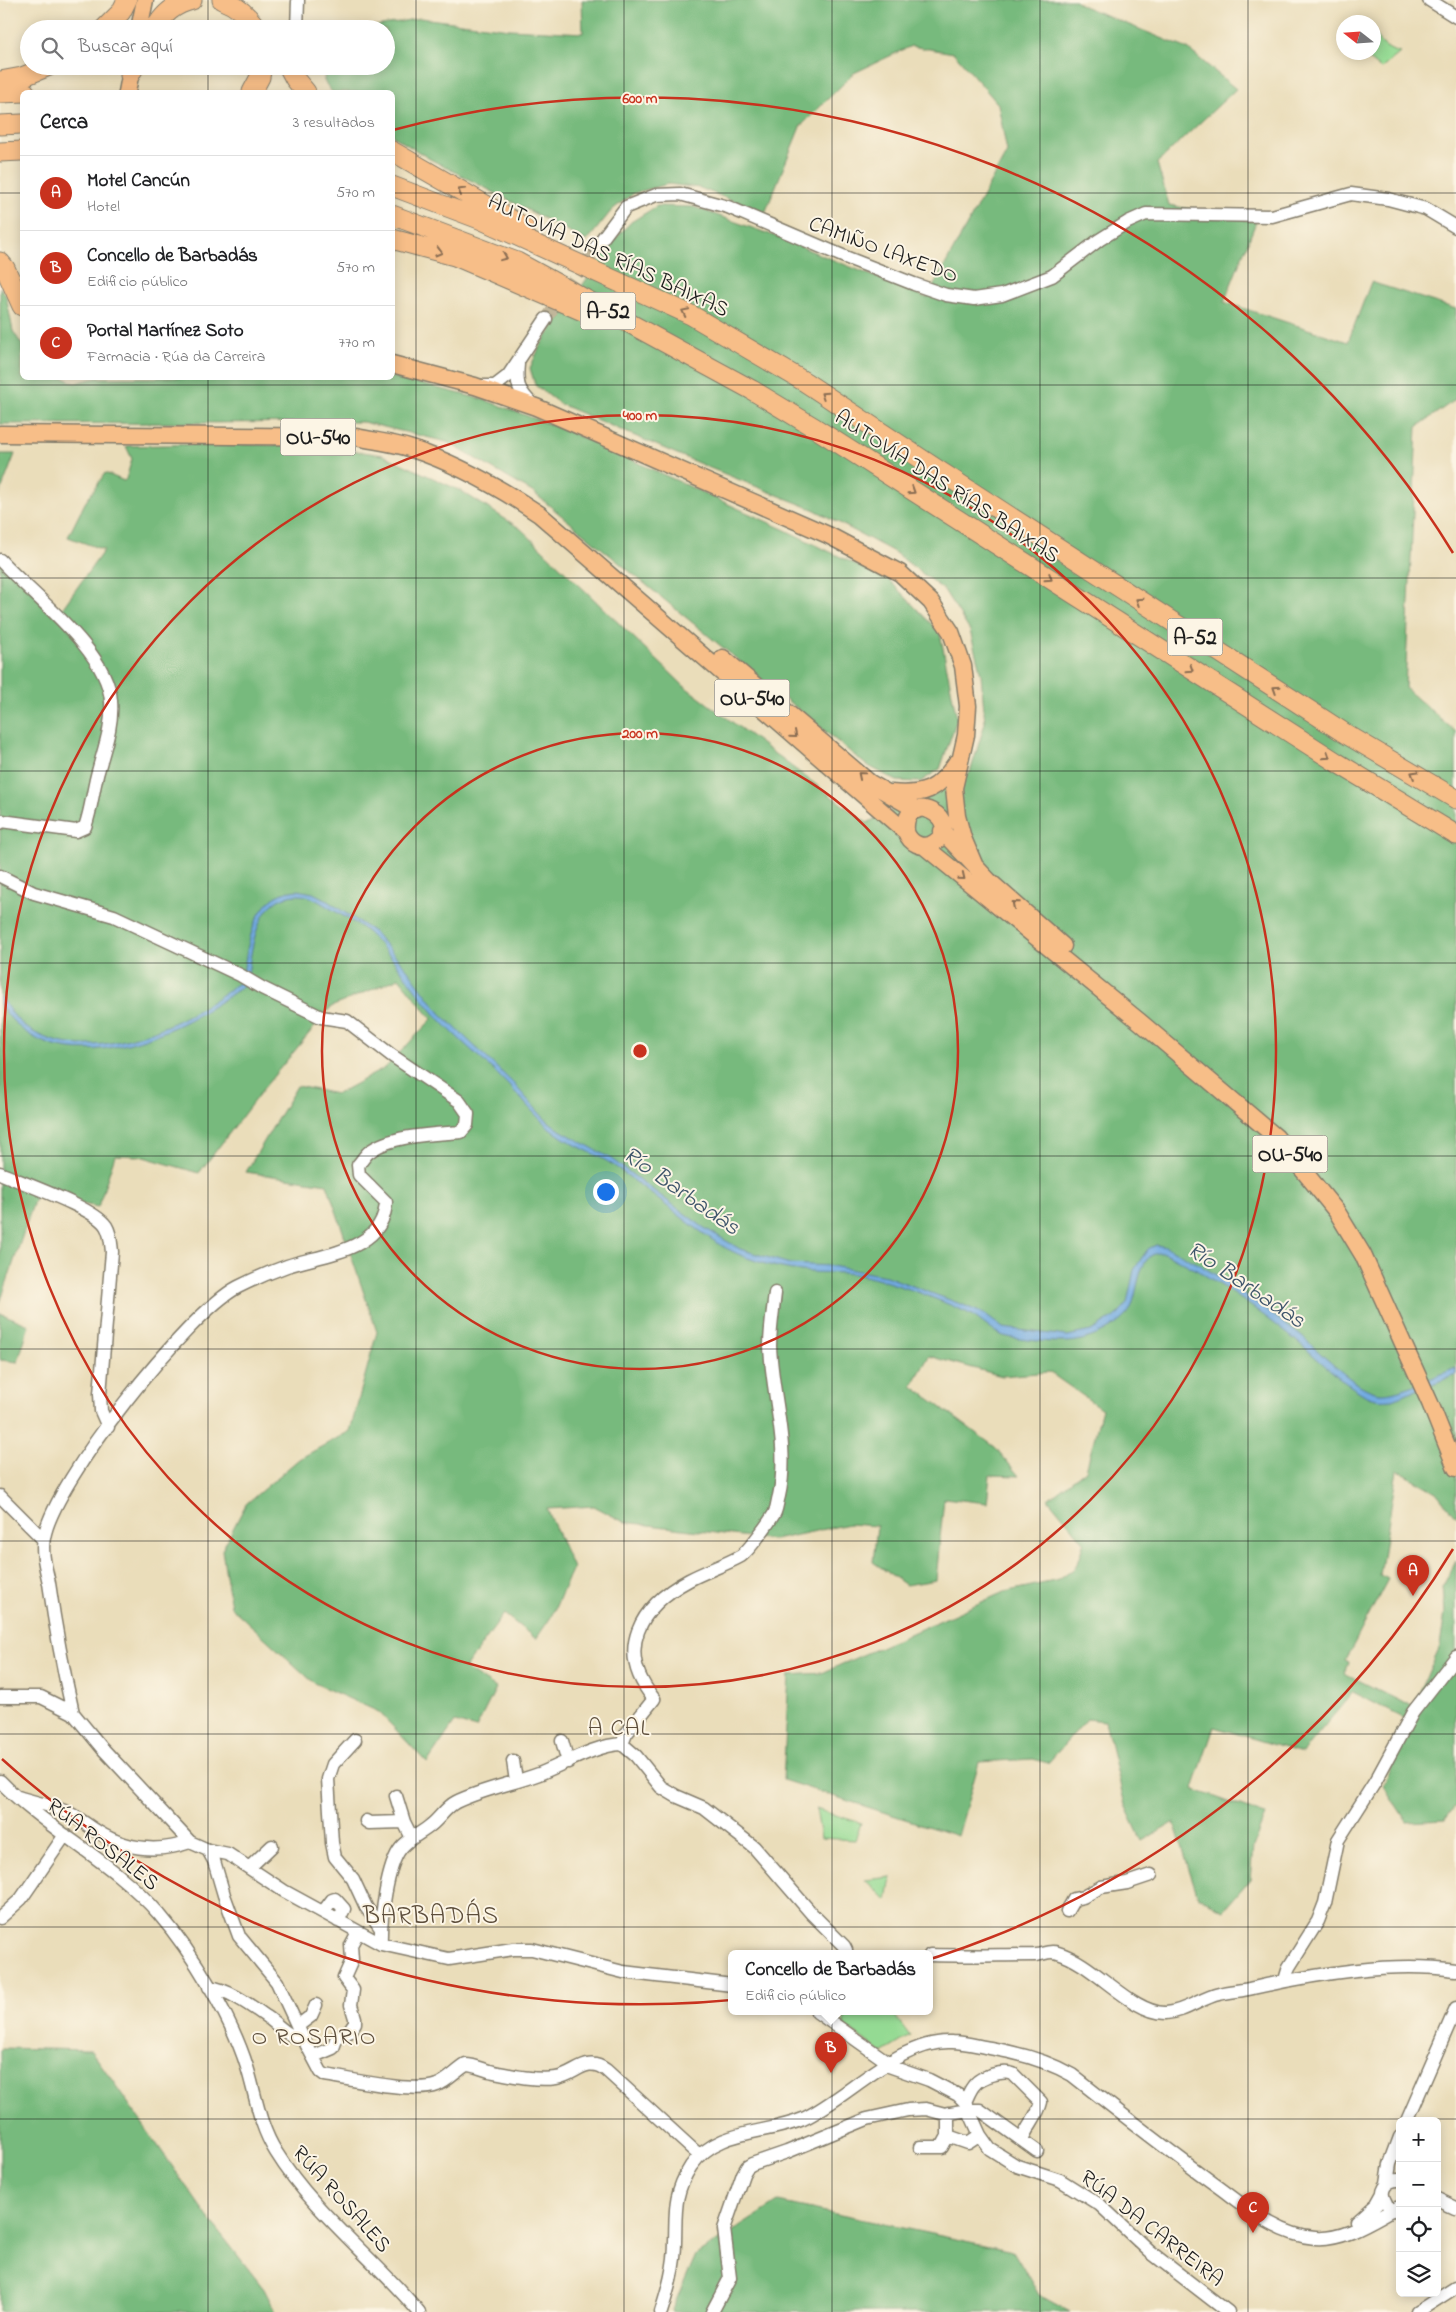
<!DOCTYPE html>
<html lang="es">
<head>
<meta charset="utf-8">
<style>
  body { margin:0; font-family:"Indie Flower",sans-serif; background:#f6f6f6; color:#202124 }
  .controls { position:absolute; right:15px; bottom:15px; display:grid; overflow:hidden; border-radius:8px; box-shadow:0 2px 12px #0003 }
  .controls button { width:45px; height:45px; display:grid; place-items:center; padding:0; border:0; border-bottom:1px solid #e0e0e0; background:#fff; color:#202124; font:25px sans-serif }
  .compass { position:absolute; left:1336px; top:15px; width:45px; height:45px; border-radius:50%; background:#fff; box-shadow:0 2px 12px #0003; rotate:287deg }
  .you { position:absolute; left:605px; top:1191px; width:18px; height:18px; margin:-12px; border:4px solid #fff; border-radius:50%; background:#1a73e8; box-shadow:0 0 0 8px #1a73e833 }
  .badge { display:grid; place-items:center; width:32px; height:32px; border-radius:50%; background:#c8321e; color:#fff; font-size:16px; font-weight:700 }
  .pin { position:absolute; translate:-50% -41px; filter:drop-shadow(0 1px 2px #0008) }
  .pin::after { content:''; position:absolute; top:26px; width:18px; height:15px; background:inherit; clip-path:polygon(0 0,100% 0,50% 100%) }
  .popup { position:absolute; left:728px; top:1950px; width:205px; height:65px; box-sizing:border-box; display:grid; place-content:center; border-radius:8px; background:#fff; filter:drop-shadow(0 1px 4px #0005); font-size:16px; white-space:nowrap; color:#757577 }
  .popup b { font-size:19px; color:#202124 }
  .popup::after { content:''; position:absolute; left:50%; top:100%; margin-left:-10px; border:10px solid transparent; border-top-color:#fff }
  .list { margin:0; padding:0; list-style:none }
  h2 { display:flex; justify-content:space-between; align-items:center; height:65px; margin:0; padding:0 20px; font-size:21px }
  h2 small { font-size:16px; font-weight:400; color:#757577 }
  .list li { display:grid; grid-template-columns:32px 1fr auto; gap:15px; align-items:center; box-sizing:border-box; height:75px; padding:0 20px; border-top:1px solid #e0e0e0 }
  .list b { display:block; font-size:19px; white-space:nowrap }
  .list p { margin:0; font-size:16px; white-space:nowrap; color:#757577 }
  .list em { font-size:16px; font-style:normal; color:#757577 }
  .icon { flex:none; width:28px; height:28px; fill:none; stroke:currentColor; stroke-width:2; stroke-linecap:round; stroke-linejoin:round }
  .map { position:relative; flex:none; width:1456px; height:2312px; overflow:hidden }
  .search { position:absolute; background:#fff; box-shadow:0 2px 12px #0003; left:20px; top:20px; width:375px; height:55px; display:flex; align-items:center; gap:12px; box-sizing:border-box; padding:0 18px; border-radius:28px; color:#757577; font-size:19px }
  .panel { position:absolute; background:#fff; box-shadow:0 2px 12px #0003; left:20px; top:90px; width:375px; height:290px; border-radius:8px }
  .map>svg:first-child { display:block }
  .green { fill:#94da93; stroke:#587b58 }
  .forest { fill:#77ba7d; stroke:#4a6b4c }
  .water { fill:#72abe1; stroke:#47647e }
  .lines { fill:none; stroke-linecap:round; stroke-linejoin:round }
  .minor-tunnel { stroke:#c1b69a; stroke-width:12; stroke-dasharray:12 6; stroke-linecap:butt }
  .minor-casing { stroke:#837c6b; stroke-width:15 }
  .major-casing { stroke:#837c6b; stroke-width:19 }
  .highway-casing { stroke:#837c6b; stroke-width:21 }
  .minor { stroke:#fff; stroke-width:12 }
  .major { stroke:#f7be88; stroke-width:16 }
  .highway { stroke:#f7be88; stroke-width:19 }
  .oneway { stroke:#8a6d52 }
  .grid { fill:none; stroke:#1c1c1c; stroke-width:1; stroke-opacity:0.55 }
  .ring { fill:none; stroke:#c8321e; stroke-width:2.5 }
  .labels { text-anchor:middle; stroke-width:4; stroke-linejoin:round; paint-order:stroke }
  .shield { fill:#fcf5e5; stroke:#5f5d58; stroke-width:1 }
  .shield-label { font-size:21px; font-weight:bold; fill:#1c1c1c }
  .street-label { font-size:22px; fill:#1c1c1c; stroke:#fcf5e5 }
  .water-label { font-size:24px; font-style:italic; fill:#3e556b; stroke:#fcf5e5 }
  .neighbourhood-label { font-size:24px; letter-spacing:1px; fill:#5d4e3c; stroke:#fcf5e5 }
  .quarter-label { font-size:25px; letter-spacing:1px; fill:#5d4e3c; stroke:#fcf5e5 }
  .centre { fill:#c8321e; stroke:#fcf5e5; stroke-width:2.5 }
  .ring-label { font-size:15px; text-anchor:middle; font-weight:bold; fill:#c8321e; stroke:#fcf5e5; stroke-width:4; stroke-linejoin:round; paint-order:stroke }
</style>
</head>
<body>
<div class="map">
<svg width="1456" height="2312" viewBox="0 0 1456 2312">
  <rect width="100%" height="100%" fill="#fcf5e5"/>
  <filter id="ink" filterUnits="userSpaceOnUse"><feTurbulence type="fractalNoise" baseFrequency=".02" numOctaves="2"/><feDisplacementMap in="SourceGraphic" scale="10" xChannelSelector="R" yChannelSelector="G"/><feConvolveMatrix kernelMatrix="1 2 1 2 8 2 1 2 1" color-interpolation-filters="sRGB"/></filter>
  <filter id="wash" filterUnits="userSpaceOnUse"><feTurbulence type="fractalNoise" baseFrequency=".0096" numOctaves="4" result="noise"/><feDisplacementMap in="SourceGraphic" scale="20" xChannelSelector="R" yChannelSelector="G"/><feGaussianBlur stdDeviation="1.12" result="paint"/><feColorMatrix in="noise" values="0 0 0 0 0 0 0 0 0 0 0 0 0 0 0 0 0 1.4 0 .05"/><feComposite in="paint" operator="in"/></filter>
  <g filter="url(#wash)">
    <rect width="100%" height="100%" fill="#eaddba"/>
    <path class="green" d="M1376,35c4,9 14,16 24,18l-19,16 -20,-16 13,-1v-14z
      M816,1809l45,14 -6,17 -34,-2z
      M891,1877l-4,23 -22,-20z
      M847,2012h45l18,24 -28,17 -38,-28v-5z"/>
    <path class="forest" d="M582,0h493l8,6 105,43 48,40 -79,74 12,42 87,17 -32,80 124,40 23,-60 85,27v90l-39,28 -12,261 51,44v785l-20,-25 -39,-22 -17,105 8,4 -43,82 4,2 -4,10 3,2 56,28 10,2 26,-59 5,-33 -2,-27 13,-25v244l-11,15 -38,2 -24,-37 30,-62 -60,-31 -51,61 -88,-26 -21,62 72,26 -12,32 -3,32 -26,31 -26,-13 -24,-75 -32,19 -17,-36 -20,-84 -18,-2 -39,44 -15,-4 -54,3 -21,74 -175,-56 6,-105 33,-2 182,-81 55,-12 17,-13 8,-25 -36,-43 38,-29 16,-61 -53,-37 -47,4 -73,-20 -17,30 83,61 24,29 -29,-1 -3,28 -43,-5 -8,82 -30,5 -33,-23 4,-36 -28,-2 -75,16 -150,-18 -30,-16 -47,3 26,59 -22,49 -15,22 -32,-25 -39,54 31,20 -20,40 -21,-6 -28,41 -48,-51 -65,-29 -83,-76 -9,-57 24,-46 53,-45 51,-28 27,-99 -50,-148 -81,-12 51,-86 40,8 48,-26 47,-49 -33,-41 -68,29 -68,82 -64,84 -59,-17 -25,-1 -17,52 -62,-12 -36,108v-748l59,58 45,-63 -36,-13 17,-34 20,-30 19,8 2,-2 6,-20 -6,-13 81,-2 114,2 62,9 78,36 60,38 163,157 183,137 103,-50 15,-50 -4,-49 -11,-43 -26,-41 -50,-38 -79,-42 -105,-42 -150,-64 -25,-19 -5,-17 10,-22 74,-106 17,-18 26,-16 37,1 78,28 155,63 80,-146 -9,-48 -44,-51 -43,-7 -57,27 -54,54 -35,86 -65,-25 -32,-4 -34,9 -22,17 -25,31 -157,-82 -37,-23 -1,-44h-60l-8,-11 1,-15h61v-37h-25l59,-11 90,11 73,4z
      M0,287l6,9 7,35 9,14v33h42l11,5 21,-5 297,-1 92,23 85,32 213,97 107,52 50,52 17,86 -17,50 -20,13 -23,-1 -32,-17 -331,-271 -87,-51 -84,-20 -363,2z
      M0,454h15l-15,39z
      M0,1313l29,12 -11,37 -18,-2z
      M2,2048l89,2 116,166 57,73 12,23h-276v-262z
      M778,2202l235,49 26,44 31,17h-399l25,-57z"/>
    <path class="water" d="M297,890l16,3 10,5 51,34 34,38 32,43 73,70 31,35 16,12 50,28 93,69 37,22 50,15 42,2 54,10 80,30 18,8 19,14 64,8 24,-5 28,-17 8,-11 7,-33 7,-11 7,-10 8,-4 10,2c45,21 90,55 130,85 20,15 60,60 85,61 17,1 57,-18 75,-25v7l-64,24c-11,1 -20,1 -29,-5 -25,-14 -46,-37 -69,-55 -37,-30 -87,-66 -130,-86 -29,-4 -24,45 -36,60 -11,14 -34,25 -51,28 -13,3 -64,-1 -76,-6 -13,-6 -22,-17 -35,-23 -33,-15 -70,-29 -106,-37 -20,-4 -39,-1 -59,-4 -28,-3 -60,-13 -84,-28 -36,-24 -69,-53 -104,-78 -18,-12 -40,-19 -57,-32 -18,-13 -30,-30 -46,-46 -24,-26 -53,-47 -76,-74 -23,-27 -41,-58 -68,-82 -11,-9 -23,-15 -35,-22 -10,-6 -20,-14 -32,-14 -44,-1 -48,57 -52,88 -63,49 -191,111 -247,21v-8c8,12 16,24 27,32 64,44 163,-6 215,-48 6,-35 10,-86 55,-90z"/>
  </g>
  <g filter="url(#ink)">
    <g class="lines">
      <path class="minor-tunnel" d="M546,319l50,-72"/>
      <g class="minor-casing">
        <path id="minor" d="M1429,0l27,17
          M297,29l1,-29
          M596,247l30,-40 30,-12 24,-1 48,13 117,50 69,27 32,11 28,4 28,-4 50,-19 47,-36 29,-18 18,-8 126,2 79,-22 37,5 38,10 30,18
          M518,364c-2,21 0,26 15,41
          M480,386h15l13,-10 38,-57
          M0,560c33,36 108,91 111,141 2,23 -6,45 -12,67 -6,19 -7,40 -14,59l-9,4 -74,-10 -2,2
          M0,876l34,17 80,23 126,59 22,13 59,29 26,4 44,34 68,46 9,13 -1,11 -6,7c-26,2 -71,3 -92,20 -4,3 -7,9 -11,13l1,10 27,27c-2,49 -63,52 -99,64 -17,6 -33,13 -49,21 -50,26 -185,195 -194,251 -3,14 2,31 5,45 6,43 14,86 24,130
          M0,1173c22,10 95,35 106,53 5,8 5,18 6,26l-12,142 1,17 7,16
          M0,1496l43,43
          M0,1697h41l32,16 29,35 88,94 18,8 6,11 10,34 15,41 38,46 26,56
          M355,1740l-22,24 -5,15 4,64 3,14 18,22 13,28 14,20
          M562,1741l6,21
          M622,1744l14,12 25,31 15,9 28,12 50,39 58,67 32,32 2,4 -3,4
          M513,1761l3,20
          M0,1781c48,50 113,80 159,133 33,38 73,104 88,153 9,29 12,58 29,85 37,60 98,106 143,160
          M396,1796l8,26
          M18,1797c17,6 34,8 51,16 10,5 19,13 29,19 29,18 60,21 92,10
          M366,1821l3,2 35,-1 8,16
          M208,1850l20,4 56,37 97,53 68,15 64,-10h19l91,23 109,13
          M250,1867l22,-21
          M1067,1911l7,-12 9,-2 18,-10 26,-4 24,-8
          M323,1912l9,-12 3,-1 9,10 -6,12
          M0,1918l21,-19 44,-64
          M381,1944c-1,-23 6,-79 20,-96 8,-10 21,-15 30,-23 9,-7 15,-18 25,-23 27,-13 56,-18 83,-28 25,-10 57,-29 83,-30l4,-10 28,-35c-40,-49 -14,-93 35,-119 17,-9 36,-15 52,-24 8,-6 27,-32 33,-42 3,-5 3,-12 5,-18 11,-49 -7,-100 -9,-150 0,-17 3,-35 5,-53
          M930,1955c35,1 70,0 106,0 8,-1 14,-5 22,-2 36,10 74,61 108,60 19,-1 35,-15 53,-19 11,-3 23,-3 34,-6 63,-14 138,-27 203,-18
          M1285,1980l4,-13 29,-46 7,-18 13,-63 37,-58 38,-70 43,-55
          M209,1987c19,2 42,19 58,30 13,9 20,20 36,21l18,34 4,3c25,4 91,19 112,10 11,-4 19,-14 29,-20 8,0 16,4 23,6 20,4 47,10 67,7 20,-3 30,-23 50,-8l94,86
          M817,2012l72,51
          M299,2025l12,-9 5,-11
          M314,2056l19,-8 4,-11 12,-5 6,-9v-5l-4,-13 2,-15 -9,-12 8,-18 -1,-15 7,-13
          M886,2065l43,15 29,15 7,7 15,33 10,14 27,17 43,14 40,25 49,46 79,61
          M965,2102c3,-6 5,-13 10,-18 7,-8 28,-14 38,-10l28,28c-3,14 -14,24 -19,38
          M948,2113v23l20,7 12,-8
          M1407,2121l49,-113
          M920,2147h22l6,-11
          M1387,2183l3,-19 10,-27
          M1437,2199l19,9
          M1386,2203c-8,-12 0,-24 14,-23
          M1357,2222l20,-18 5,-9
          M661,2312c7,-22 14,-46 14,-70 1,-31 -2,-48 16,-76 26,-38 75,-31 112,-47 45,-21 97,-80 149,-77 13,0 26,4 38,6 29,5 56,12 82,27 47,37 93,73 141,108 31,22 63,52 102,55 29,2 57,-17 81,-30
          M712,2312l18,-34 -6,-49 19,-55 4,-7 5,-3 35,-12 80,-33 41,-9 18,-1 19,5 23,-4h12l57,41
          M1417,2312l39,-25"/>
      </g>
      <g class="major-casing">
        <path id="major" d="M139,29l6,-29
          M127,92l5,-26
          M392,364l83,22 61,21 292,128 72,38 31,29 20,30 12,34 5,40 -2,29 -12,53 3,28 6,22 11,26
          M0,434l356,3c18,4 38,6 56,12 46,15 88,39 127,65l367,318c4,11 16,18 28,11 34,-23 -32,-58 -28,-11
          M723,658l147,125 47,27
          M891,793c33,3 47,-3 65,-30
          M942,831l47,50 74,65
          M924,846l215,175 137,116 61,75 26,43 67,148 26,65"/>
      </g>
      <g class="highway-casing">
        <path id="highway" d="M222,0c16,6 26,15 35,29
          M104,29l17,-17 6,-12
          M155,29c8,-15 20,-25 37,-29
          M288,66l7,13 11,13
          M130,75l5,-9
          M0,81l22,-4 27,-11
          M252,92l8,-15 2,-11
          M0,93l25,-1
          M0,125l22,-1
          M392,151l132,76
          M0,152l22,-1
          M392,186l90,34 209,95 114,67 133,88 408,264 110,65
          M392,215l125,47 235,128 63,38 521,334 120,73
          M392,239l63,17 137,59
          M0,262l5,6 17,38"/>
      </g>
      <use href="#minor" class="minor"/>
      <use href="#major" class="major"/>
      <use href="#highway" class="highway"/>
    </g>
    <defs><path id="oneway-chevron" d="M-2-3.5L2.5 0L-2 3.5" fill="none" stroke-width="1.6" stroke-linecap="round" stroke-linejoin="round" transform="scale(1.25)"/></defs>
    <g class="oneway">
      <use href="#oneway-chevron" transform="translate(461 191) rotate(-150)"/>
      <use href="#oneway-chevron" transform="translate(439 252) rotate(16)"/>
      <use href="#oneway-chevron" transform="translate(504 257) rotate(22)"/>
      <use href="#oneway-chevron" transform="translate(685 312) rotate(-154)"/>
      <use href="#oneway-chevron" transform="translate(824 395) rotate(-146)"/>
      <use href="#oneway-chevron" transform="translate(912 491) rotate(33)"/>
      <use href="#oneway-chevron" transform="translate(1049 578) rotate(33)"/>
      <use href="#oneway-chevron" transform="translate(1139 601) rotate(-147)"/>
      <use href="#oneway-chevron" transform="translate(1190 669) rotate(33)"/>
      <use href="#oneway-chevron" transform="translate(1276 689) rotate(-147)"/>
      <use href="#oneway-chevron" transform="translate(794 735) rotate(41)"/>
      <use href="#oneway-chevron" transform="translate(1327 756) rotate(33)"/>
      <use href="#oneway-chevron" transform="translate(1414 774) rotate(-149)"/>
      <use href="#oneway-chevron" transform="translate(861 775) rotate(-140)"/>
      <use href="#oneway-chevron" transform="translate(962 877) rotate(39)"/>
      <use href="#oneway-chevron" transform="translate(1015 904) rotate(-139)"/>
    </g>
  </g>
  <path class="grid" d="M208,0v29M416,0v2312M624,0v2312M832,0v2312M1040,0v2312M1248,0v2312M208,66v26M0,193h22M392,193h1064M208,378v1934M0,385h1456M0,578h1456M0,771h1456M0,963h1456M0,1156h1456M0,1349h1456M0,1541h1456M0,1734h1456M0,1927h1456M0,2119h1456"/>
  <g class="ring">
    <circle cx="640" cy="1051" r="318"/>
    <circle cx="640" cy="1051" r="636"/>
    <path d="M1453 1549A953 953 0 0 1 2 1759M393 130A953 953 0 0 1 1453 553"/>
  </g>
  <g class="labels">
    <g class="shield">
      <rect x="580.5" y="292.5" width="55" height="37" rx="4"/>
      <rect x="280.5" y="418.5" width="75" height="37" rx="4"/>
      <rect x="1167.5" y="618.5" width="55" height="37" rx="4"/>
      <rect x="714.5" y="679.5" width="75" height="37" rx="4"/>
      <rect x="1252.5" y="1135.5" width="75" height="37" rx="4"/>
    </g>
    <g class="shield-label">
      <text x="608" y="318">A-52</text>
      <text x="318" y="444">OU-540</text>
      <text x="1195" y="644">A-52</text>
      <text x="752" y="705">OU-540</text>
      <text x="1290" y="1161">OU-540</text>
    </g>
    <g class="street-label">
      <text transform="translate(884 248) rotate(20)" y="8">CAMIÑO LAXEDO</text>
      <text transform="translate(609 254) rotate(25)" y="8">AUTOVÍA DAS RÍAS BAIXAS</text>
      <text transform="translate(948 485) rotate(33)" y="8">AUTOVÍA DAS RÍAS BAIXAS</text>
      <text transform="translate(104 1843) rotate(38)" y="8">RÚA ROSALES</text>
      <text transform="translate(343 2198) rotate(48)" y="8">RÚA ROSALES</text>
      <text transform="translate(1153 2227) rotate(38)" y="8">RÚA DA CARREIRA</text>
    </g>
    <g class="water-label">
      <text transform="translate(682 1190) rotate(35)" y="8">Río Barbadás</text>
      <text transform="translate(1247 1284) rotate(34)" y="8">Río Barbadás</text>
    </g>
    <g class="neighbourhood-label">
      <text x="619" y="1735">A CAL</text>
      <text x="314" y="2044">O ROSARIO</text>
    </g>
    <g class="quarter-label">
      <text x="431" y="1923">BARBADÁS</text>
    </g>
  </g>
  <circle cx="640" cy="1051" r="8" class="centre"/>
  <g class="ring-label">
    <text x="640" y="103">600 m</text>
    <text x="640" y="420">400 m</text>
    <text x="640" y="738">200 m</text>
  </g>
</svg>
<div class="controls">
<button>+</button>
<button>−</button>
<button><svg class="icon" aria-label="locate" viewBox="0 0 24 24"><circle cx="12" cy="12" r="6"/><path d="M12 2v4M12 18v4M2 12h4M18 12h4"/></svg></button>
<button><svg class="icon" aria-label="layers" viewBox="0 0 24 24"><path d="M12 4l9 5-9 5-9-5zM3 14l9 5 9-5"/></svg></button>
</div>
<svg class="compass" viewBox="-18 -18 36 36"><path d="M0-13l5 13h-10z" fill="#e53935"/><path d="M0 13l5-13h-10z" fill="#757577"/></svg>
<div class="you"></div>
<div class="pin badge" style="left:1413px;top:1596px">A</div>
<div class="pin badge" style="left:831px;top:2073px">B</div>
<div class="popup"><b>Concello de Barbadás</b>Edificio público</div>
<div class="pin badge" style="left:1253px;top:2233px">C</div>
<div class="search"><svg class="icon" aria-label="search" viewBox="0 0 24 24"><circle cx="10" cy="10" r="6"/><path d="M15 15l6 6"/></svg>Buscar aquí</div>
<section class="panel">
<h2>Cerca<small>3 resultados</small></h2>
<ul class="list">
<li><span class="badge">A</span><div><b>Motel Cancún</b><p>Hotel</p></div><em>570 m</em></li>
<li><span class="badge">B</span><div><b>Concello de Barbadás</b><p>Edificio público</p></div><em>570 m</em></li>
<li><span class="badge">C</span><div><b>Portal Martínez Soto</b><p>Farmacia · Rúa da Carreira</p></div><em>770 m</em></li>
</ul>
</section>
</div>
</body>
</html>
